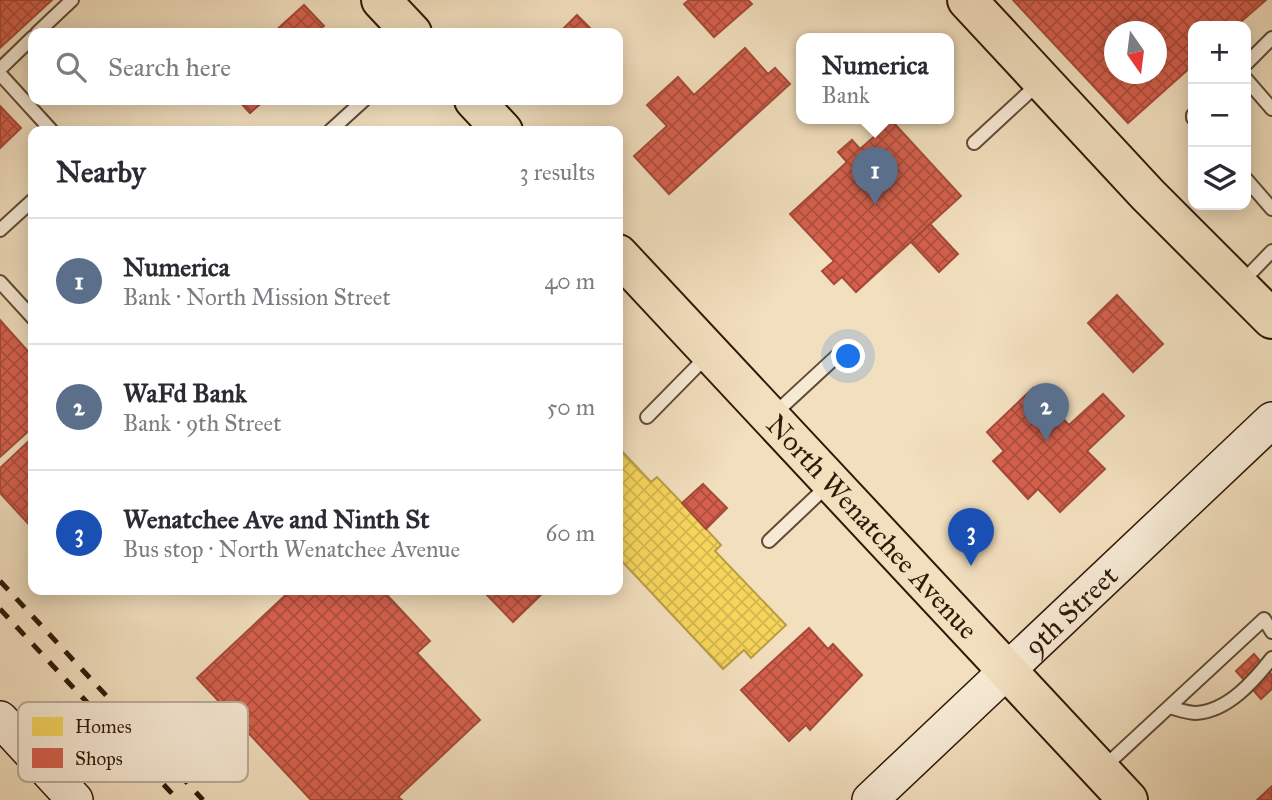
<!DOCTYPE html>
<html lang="en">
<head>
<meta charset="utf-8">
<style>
  body { margin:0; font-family:"IM FELL Great Primer",serif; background:#f7f7f7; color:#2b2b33 }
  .controls { position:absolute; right:21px; top:21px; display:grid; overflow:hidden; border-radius:14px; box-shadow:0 4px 18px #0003 }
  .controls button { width:63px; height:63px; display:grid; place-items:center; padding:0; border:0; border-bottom:2px solid #e1e1e2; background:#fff; color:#2b2b33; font:35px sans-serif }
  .compass { position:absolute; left:1104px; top:21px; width:63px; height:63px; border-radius:50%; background:#fff; box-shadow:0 4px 18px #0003; rotate:166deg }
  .you { position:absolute; left:849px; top:357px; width:24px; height:24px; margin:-18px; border:5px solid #fff; border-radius:50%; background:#1a73e8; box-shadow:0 0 0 10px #1a73e833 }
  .badge { display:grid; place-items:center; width:46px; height:46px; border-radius:50%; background:#ea580c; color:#fff; font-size:23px; font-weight:700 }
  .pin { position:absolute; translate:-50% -58px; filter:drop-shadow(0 2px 4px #0008) }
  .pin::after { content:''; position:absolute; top:37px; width:24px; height:21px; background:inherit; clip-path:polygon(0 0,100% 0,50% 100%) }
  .popup { position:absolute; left:796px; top:33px; width:158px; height:91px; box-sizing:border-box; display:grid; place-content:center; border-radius:14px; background:#fff; filter:drop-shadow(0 2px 5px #0005); font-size:23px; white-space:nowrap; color:#7c7c81 }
  .popup b { font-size:26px; color:#2b2b33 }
  .popup::after { content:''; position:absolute; left:50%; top:100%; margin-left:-14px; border:14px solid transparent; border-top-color:#fff }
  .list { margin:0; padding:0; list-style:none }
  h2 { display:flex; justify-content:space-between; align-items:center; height:91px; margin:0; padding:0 28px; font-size:30px }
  h2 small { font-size:23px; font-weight:400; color:#7c7c81 }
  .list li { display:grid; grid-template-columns:46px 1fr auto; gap:21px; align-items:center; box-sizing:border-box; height:126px; padding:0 28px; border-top:2px solid #e1e1e2 }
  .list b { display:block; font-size:26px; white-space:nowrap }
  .list p { margin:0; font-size:23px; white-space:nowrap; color:#7c7c81 }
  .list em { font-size:23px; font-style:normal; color:#7c7c81 }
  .icon { flex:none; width:38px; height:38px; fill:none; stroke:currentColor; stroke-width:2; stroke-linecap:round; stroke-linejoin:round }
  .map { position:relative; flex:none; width:1272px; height:800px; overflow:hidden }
  .search { position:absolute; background:#fff; box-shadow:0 4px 18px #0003; left:28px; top:28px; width:595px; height:77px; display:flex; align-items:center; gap:18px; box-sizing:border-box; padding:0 24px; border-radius:14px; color:#7c7c81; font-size:26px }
  .panel { position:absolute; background:#fff; box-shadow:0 4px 18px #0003; left:28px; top:126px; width:595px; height:469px; border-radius:14px }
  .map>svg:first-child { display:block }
  .homes { fill:url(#homes-cross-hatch); stroke:#bb9c43; stroke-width:2 }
  .shops { fill:url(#shops-cross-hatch); stroke:#a44a38; stroke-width:2; fill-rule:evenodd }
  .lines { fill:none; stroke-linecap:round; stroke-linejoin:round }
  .lane-casing { stroke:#604a36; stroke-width:16 }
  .secondary-casing { stroke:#301808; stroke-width:38 }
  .primary-casing { stroke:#301808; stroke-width:42 }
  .lane { stroke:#f7ead5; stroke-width:12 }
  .secondary { stroke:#f7ead5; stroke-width:35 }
  .primary { stroke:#f2dfbe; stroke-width:38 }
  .rail { stroke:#301808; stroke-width:5; stroke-dasharray:12 12; stroke-linecap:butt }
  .labels { text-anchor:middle; stroke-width:7; stroke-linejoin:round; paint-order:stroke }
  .street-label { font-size:28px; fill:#301808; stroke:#f7ead5 }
  .key { fill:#f7ead5; stroke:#bbab98; stroke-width:2 }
  .key-label { font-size:19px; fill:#301808 }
</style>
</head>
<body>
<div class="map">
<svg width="1272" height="800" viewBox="0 0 1272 800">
  <defs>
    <pattern id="homes-cross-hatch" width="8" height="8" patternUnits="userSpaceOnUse" patternTransform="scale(1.75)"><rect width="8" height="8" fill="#f6d55c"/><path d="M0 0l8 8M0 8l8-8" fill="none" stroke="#d3b64e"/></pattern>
    <pattern id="shops-cross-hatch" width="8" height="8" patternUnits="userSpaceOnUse" patternTransform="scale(1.75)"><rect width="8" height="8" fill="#d6604d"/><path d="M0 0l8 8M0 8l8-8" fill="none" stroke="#ae4e3e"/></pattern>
  </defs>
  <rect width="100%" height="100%" fill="#f2dfbe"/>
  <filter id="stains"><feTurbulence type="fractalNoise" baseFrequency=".00286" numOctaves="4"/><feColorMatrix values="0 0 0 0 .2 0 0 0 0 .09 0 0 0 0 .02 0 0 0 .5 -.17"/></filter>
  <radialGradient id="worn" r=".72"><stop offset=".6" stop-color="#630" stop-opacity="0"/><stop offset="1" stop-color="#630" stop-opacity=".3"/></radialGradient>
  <path class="homes" d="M618,447l33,35 6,-5 25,26 39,42 -6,6 71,74 -35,33 -7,-8 -21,19 -105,-112z"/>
  <path class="shops" d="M0,0h52l-52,48z
    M689,0h59l4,4 -38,33 -30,-33z
    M1013,0h253l-30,26h-43v39l-65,58zM1114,32h42v42h-42z
    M304,5l20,21 -9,7h-42z
    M577,15l18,18h-36z
    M745,48l23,26 7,-6 15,16 -121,110 -35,-38 33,-30 -20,-21 31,-28 16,18z
    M238,100h27l-15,13z
    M0,106l21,22 -21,20z
    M892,121l69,75 -105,96 -14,-15 -8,7 -12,-13 12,-10 -44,-47 57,-52 -9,-10 14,-12 8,9z
    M930,224l28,30 -19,18 -28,-30z
    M1117,295l46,49 -30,28 -45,-49z
    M0,320l33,37v70l-33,30z
    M1033,388l36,37 34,-31 21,22 -37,35 18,18 -45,43 -22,-23 -10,10 -35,-38 11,-10 -17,-19z
    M33,437v92l-33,-36v-25z
    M703,484l24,24 -21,21 -24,-26z
    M291,590h102l-6,5 43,46 -13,12 63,67 -82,77 4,3h-91l-114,-122z
    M490,590h56l-33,32 -27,-28z
    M809,628l19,21 5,-5 29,31 -52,55 -4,-5 -17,16 -48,-51z
    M1254,654l18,21v14l-11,10 -25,-28z
    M1272,786v14h-15z"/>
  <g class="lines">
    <g class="lane-casing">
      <path id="lane" d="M37,33l35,-33
        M1246,64l26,-26
        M0,69l33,-32
        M0,74l52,57
        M1246,79l26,30
        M1193,115v3
        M330,131l34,-31
        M974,143l65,-60
        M1246,179l26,30
        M0,230l33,-30
        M0,282l33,36
        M1241,283l31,-32
        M773,415l66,-61
        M647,417l61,-62
        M769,541l59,-56
        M1169,707c8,2 19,6 27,6 32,-2 58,-32 76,-55
        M1103,768l161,-149 8,13"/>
    </g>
    <g class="secondary-casing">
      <g id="secondary">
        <path d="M0,719l75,81"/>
        <path id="s1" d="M870,800l402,-380"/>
      </g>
    </g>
    <g class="primary-casing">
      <g id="primary">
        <path d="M381,0l31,33"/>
        <path d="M967,0l181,195 124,124"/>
        <path d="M474,100l29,31"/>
        <path id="s2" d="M618,254l510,546"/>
      </g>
    </g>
    <use href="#lane" class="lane"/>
    <use href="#secondary" class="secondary"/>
    <use href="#primary" class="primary"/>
    <path class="rail" d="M0,581l203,219
      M0,609l178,191"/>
  </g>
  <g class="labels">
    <g class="street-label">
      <text dy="10" stroke="none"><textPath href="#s2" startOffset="373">North Wenatchee Avenue</textPath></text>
      <text dy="10" stroke="none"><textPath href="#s1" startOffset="276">9th Street</textPath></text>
    </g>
  </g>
  <rect x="18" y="702" width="230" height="80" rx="10" class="key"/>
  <rect x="32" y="717" width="31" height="19" fill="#f6d55c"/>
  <rect x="32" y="748" width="31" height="20" fill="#d6604d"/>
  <g class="key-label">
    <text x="75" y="733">Homes</text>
    <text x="75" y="765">Shops</text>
  </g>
  <rect width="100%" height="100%" filter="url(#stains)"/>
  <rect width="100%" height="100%" fill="url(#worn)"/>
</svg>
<div class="controls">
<button>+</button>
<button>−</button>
<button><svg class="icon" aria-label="layers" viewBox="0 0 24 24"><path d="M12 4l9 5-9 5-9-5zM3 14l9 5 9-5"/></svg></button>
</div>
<svg class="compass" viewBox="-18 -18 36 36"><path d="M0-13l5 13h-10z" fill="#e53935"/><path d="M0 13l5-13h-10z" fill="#7c7c81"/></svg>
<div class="you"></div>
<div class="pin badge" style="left:875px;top:205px;background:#5c6f8a">1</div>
<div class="popup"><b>Numerica</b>Bank</div>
<div class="pin badge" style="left:1046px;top:441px;background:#5c6f8a">2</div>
<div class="pin badge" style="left:971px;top:566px;background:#1a4fb4">3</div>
<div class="search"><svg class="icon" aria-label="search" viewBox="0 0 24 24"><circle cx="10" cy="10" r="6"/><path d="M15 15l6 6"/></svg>Search here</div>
<section class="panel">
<h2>Nearby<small>3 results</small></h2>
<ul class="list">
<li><span class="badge" style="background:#5c6f8a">1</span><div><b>Numerica</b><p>Bank · North Mission Street</p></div><em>40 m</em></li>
<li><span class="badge" style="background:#5c6f8a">2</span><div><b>WaFd Bank</b><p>Bank · 9th Street</p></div><em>50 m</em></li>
<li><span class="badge" style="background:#1a4fb4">3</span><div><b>Wenatchee Ave and Ninth St</b><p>Bus stop · North Wenatchee Avenue</p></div><em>60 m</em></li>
</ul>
</section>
</div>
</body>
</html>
